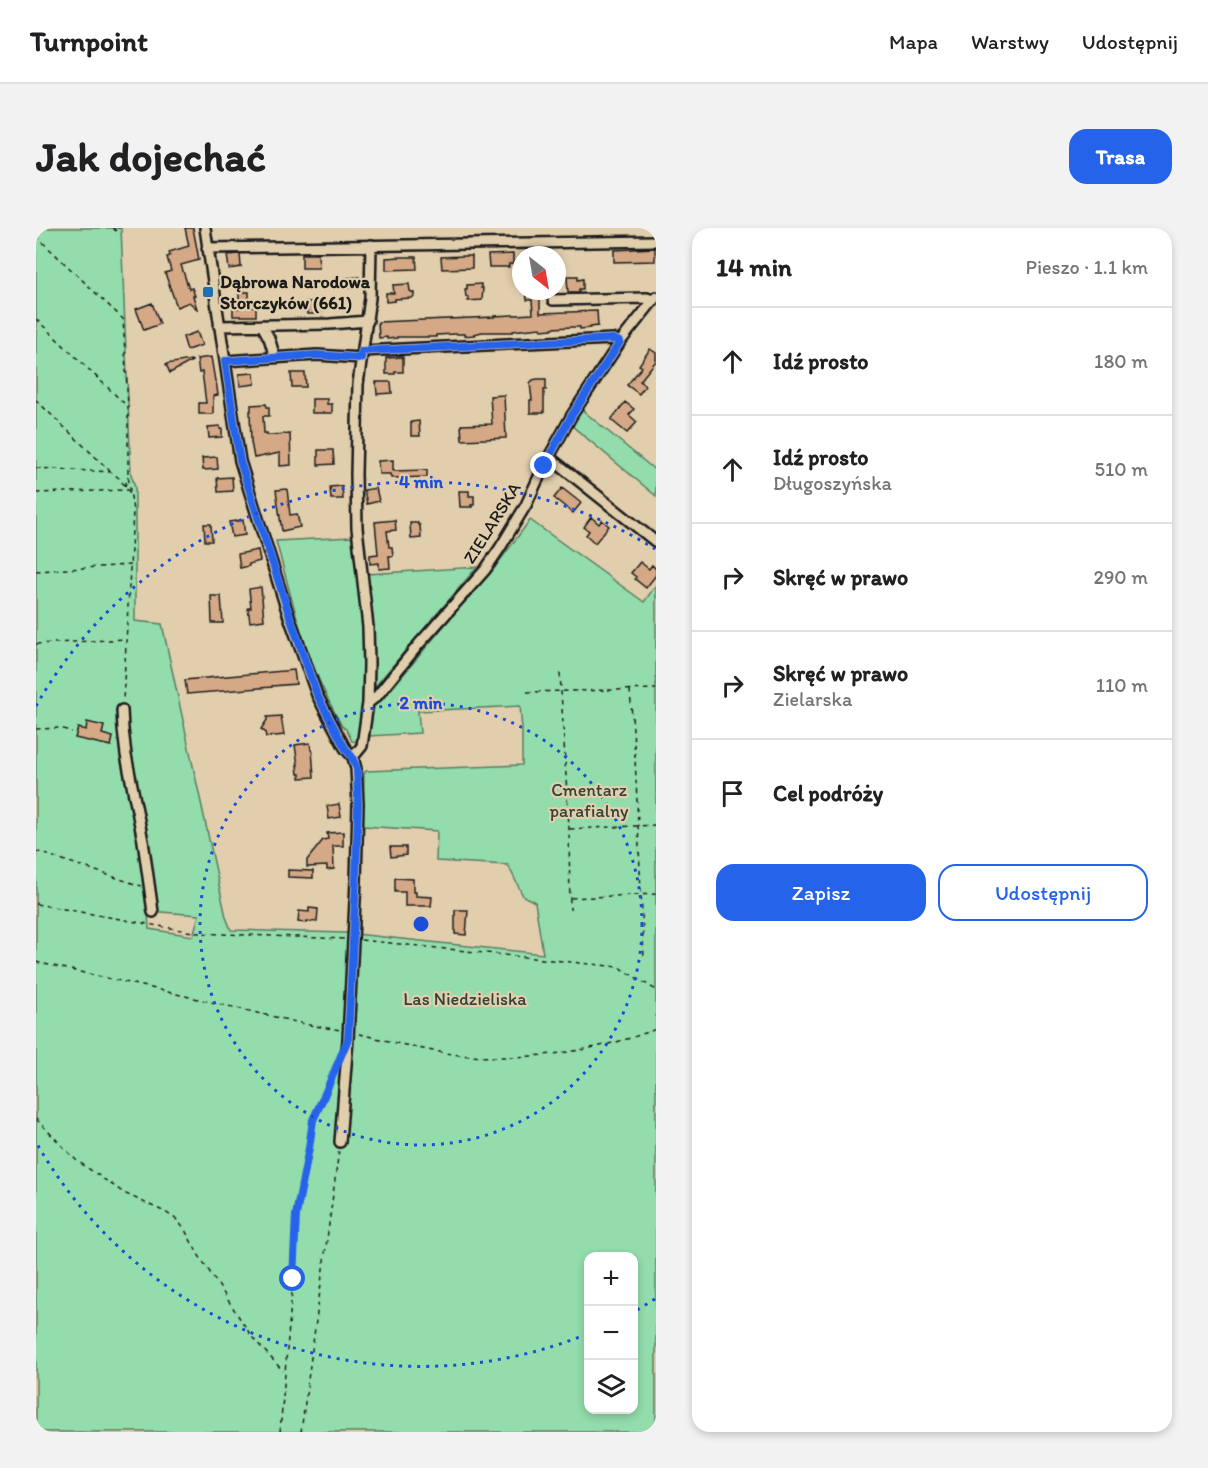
<!DOCTYPE html>
<html lang="pl">
<head>
<meta charset="utf-8">
<style>
  body { margin:0; font-family:Itim,sans-serif; background:#f2f2f2; color:#202124 }
  .controls { position:absolute; right:18px; bottom:18px; display:grid; overflow:hidden; border-radius:12px; box-shadow:0 3px 9px #0003 }
  .controls button { width:54px; height:54px; display:grid; place-items:center; padding:0; border:0; border-bottom:2px solid #e0e0e0; background:#fff; color:#202124; font:30px sans-serif }
  .compass { position:absolute; left:476px; top:18px; width:54px; height:54px; border-radius:50%; background:#fff; box-shadow:0 3px 9px #0003; rotate:149deg }
  .stop { position:absolute; width:18px; height:18px; margin:-14px; border:4px solid #2563eb; border-radius:50%; background:#fff }
  .stop.end { background:#2563eb; border-color:#fff; box-shadow:0 2px 6px #0008 }
  .list { margin:0; padding:0; list-style:none }
  h2 { display:flex; justify-content:space-between; align-items:center; height:78px; margin:0; padding:0 24px; font-size:26px }
  h2 small { font-size:20px; font-weight:400; color:#757577 }
  .list li { display:grid; grid-template-columns:39px 1fr auto; gap:18px; align-items:center; box-sizing:border-box; height:108px; padding:0 24px; border-top:2px solid #e0e0e0 }
  .list b { display:block; font-size:22px; white-space:nowrap }
  .list p { margin:0; font-size:20px; white-space:nowrap; color:#757577 }
  .list em { font-size:20px; font-style:normal; color:#757577 }
  .actions { display:flex; gap:12px; padding:18px 24px }
  .actions a { flex:1; padding:14px 0; border:2px solid #2563eb; border-radius:18px; text-align:center; font-size:21px; color:#2563eb }
  .actions .main { background:#2563eb; color:#fff }
  .icon { flex:none; width:33px; height:33px; fill:none; stroke:currentColor; stroke-width:2; stroke-linecap:round; stroke-linejoin:round }
  .map { position:relative; flex:none; width:620px; height:1204px; overflow:hidden; border-radius:18px }
  header { display:flex; align-items:center; gap:36px; box-sizing:border-box; height:84px; padding:0 30px; background:#fff; border-bottom:2px solid #e0e0e0 }
  header strong { font-size:28px }
  nav { display:flex; gap:33px; margin-inline-start:auto; font-size:21px }
  .intro { display:flex; align-items:center; justify-content:space-between; box-sizing:border-box; height:144px; padding:0 36px }
  h1 { margin:0; font-size:42px }
  .button { padding:15px 27px; border-radius:18px; background:#2563eb; color:#fff; font-size:21px; font-weight:700 }
  main { display:flex; gap:36px; padding:0 36px }
  aside { flex:1; background:#fff; border-radius:18px; box-shadow:0 3px 9px #0003 }
  .map>svg:first-child { display:block }
  .green { fill:#93dcab; stroke:#587c64; stroke-width:1.5; fill-rule:evenodd }
  .building { fill:#d5a886; stroke:#1c1c1c; stroke-width:1.5 }
  .lines { fill:none; stroke-linecap:round; stroke-linejoin:round }
  .minor-casing { stroke:#1c1c1c; stroke-width:14 }
  .path { stroke:#1c1c1c; stroke-width:1.5; stroke-dasharray:4.5 4.5; stroke-linecap:butt }
  .minor { stroke:#e1ceac; stroke-width:9 }
  .route { stroke:#2563eb; stroke-width:8 }
  .ring { fill:none; stroke:#1d4ed8; stroke-width:3; stroke-dasharray:3 6 }
  .poi-dot { fill:#1f6fb2; stroke:#e1ceac; stroke-width:2 }
  .labels { text-anchor:middle; stroke-width:4.5; stroke-linejoin:round; paint-order:stroke }
  .poi-label { font-size:18px; font-weight:bold; fill:#1c1c1c; stroke:#e1ceac; text-anchor:start }
  .street-label { font-size:18px; fill:#1c1c1c; stroke:#e1ceac }
  .park-label { font-size:18px; fill:#344239; stroke:#e1ceac }
  .centre { fill:#1d4ed8; stroke:#e1ceac; stroke-width:3 }
  .ring-label { font-size:18px; text-anchor:middle; font-weight:bold; fill:#1d4ed8; stroke:#e1ceac; stroke-width:4.5; stroke-linejoin:round; paint-order:stroke }
</style>
</head>
<body>
<header>
<strong>Turnpoint</strong>
<nav><a>Mapa</a><a>Warstwy</a><a>Udostępnij</a></nav>
</header>
<div class="intro"><h1>Jak dojechać</h1><a class="button">Trasa</a></div>
<main>
<div class="map">
<svg width="620" height="1204" viewBox="0 0 620 1204">
  <rect width="100%" height="100%" fill="#e1ceac"/>
  <filter id="ink" filterUnits="userSpaceOnUse"><feTurbulence type="fractalNoise" baseFrequency=".0167" numOctaves="2"/><feDisplacementMap in="SourceGraphic" scale="12" xChannelSelector="R" yChannelSelector="G"/><feConvolveMatrix kernelMatrix="1 2 1 2 8 2 1 2 1" color-interpolation-filters="sRGB"/></filter>
  <g filter="url(#ink)">
    <path class="green" d="M0,0h85l10,246 4,13v134l27,3 64,293 5,13 115,3 197,21 -8,-52 -12,-6 -15,-31 -72,-4 1,-30 -74,-5 1,-52 2,-3 156,-6v-36l-2,-23 -102,5 2,22 -51,3 2,-30 18,-14 64,-77 40,-45 37,-50 114,82 12,-17v847h-620zM112,683l51,4 -6,21 -44,-7zM552,1028h46v154h-46z
      M545,181l75,62v25l-85,-71z
      M316,309l14,115 -6,81 -2,9 -6,-1 -6,-12 -4,-3c-6,-11 -12,-22 -17,-33 -23,-48 -35,-101 -49,-152z
      M441,339l-105,123 -1,-55 -4,-61z"/>
    <path class="building" d="M149,0h8l6,32 -18,5 8,24 3,-1 3,8h-2l4,13 -8,-7 -12,5 -12,-34 6,-2 -4,-14 3,-1 -1,-4 20,-6z
      M619,20v13l-41,1v-12z
      M204,26l1,13 -12,2 -2,-14z
      M266,26h16l1,14h-17z
      M477,26v10h-4v3h-20l-1,-12z
      M429,28h7v12l-30,1 -1,-12z
      M365,29h15l1,12 -31,1v-12z
      M531,48h11v4l5,-1v10h-4v3h-11z
      M323,49l1,11h-13v-10z
      M373,56l1,7 4,2v3l-2,2 -17,1v2l-9,1v-9h8l-1,-8z
      M445,56v4h2l-1,12 -14,1v-4h-2l-1,-8h2v-4z
      M490,63h14v22l57,-2 1,15 -8,1v1l-10,1v-2h-8l-20,1v1l-11,1v-2l-20,2 -8,1v1h-31l-8,2 1,1 -11,1v-2h-8l-20,1v2h-39v1l-10,1v-2l-8,1 -1,-16 116,-5v-1l39,-2 -1,-14h-5z
      M203,64h10v15h7v9h-23v-8h6z
      M270,74h15v12h-14z
      M116,75l8,21 -16,6 -8,-21z
      M161,104l5,13 -15,5 -4,-13z
      M614,121l6,4v8l-16,20 5,5 -6,8 -12,-9 15,-18 -3,-2z
      M175,129l4,24h1l2,14 -5,1v18h-14v-11h7l-4,-31 -3,1 -2,-14z
      M367,129v15h-8v2h-9v-16z
      M155,132l1,1 -22,12 -4,-9z
      M218,145l1,11 -15,2 -1,-12z
      M255,145h14l1,14h-14z
      M501,151h9v11h-2v23h-14v-13h2l-2,-17 3,-3z
      M340,154h15l1,11 -15,1z
      M468,167l2,43 -44,2 -1,-15 31,-1 -2,-28z
      M276,171h15v5h5v9h-20z
      M589,174l9,7 -5,6 8,7 -10,11 -16,-13z
      M230,176l1,3h2v9h-6l1,17h3v2l23,-1 1,31 -11,1v-13l-26,5 -3,-16 -1,-31h1v-6z
      M383,193l1,15h-9v-14z
      M184,198v3h2v8l-13,1 -1,-11z
      M282,222h15l1,14 -16,1z
      M181,229l1,12 -15,1 -1,-12z
      M357,232v11l34,-1v7l-36,1 -1,-4h-11l-1,-13z
      M196,249l1,14 -15,1 -1,-14z
      M306,258l1,13h-12l-1,-12z
      M340,260l3,13 -12,3 -3,-14z
      M526,260l19,15 -8,10 -19,-15z
      M251,261l3,26 7,-1 3,13 -18,4 -6,-41z
      M423,263h10v5h5v9h-3l1,2h-12z
      M555,289l8,7 3,-4 7,6 -14,17 -9,-8 3,-4 -5,-4z
      M207,292l2,15 -13,2 -3,-15z
      M359,292l1,10 -9,1 2,16h3l1,9h-4l1,12 -11,1v-6l-9,1v-9l8,-1 -3,-32z
      M374,295h8v2h2l1,13 -10,1z
      M168,296h7l1,17h-7z
      M222,322l2,11 -11,3v2l-9,2 -2,-14z
      M604,334l9,7 3,-4 4,4v6l-10,13 -11,-9 1,-2 -5,-4z
      M225,359l3,33 -14,2 -2,-14h3l-2,-19z
      M175,368h10l2,27h-11z
      M258,442l2,14 -24,2v1l-85,7 -2,-14z
      M245,488l3,19 -18,2 -1,-5 -4,-3 6,-9v-3z
      M51,494l17,4 -2,8 11,3 -2,9 -36,-8 3,-10 8,2z
      M274,515l1,7h1l2,27 -14,1v-4h-2l-1,-9h1l-3,-20z
      M303,576l2,13 -12,2 -2,-13z
      M307,604v14h-10l1,23 -7,1v-4l-20,1v-7l16,-20 5,-1 -1,-6z
      M354,619h16v8l-15,2z
      M252,642l25,1v7l-25,-1z
      M359,650l18,1v13h3v4l16,1 -1,9h-26v-14h-10z
      M273,680l9,1 -1,13 -10,-1v2l-9,-1 1,-11 10,1z
      M419,682h13l-2,25 -11,-1z"/>
    <g class="lines">
      <g class="minor-casing">
        <path id="minor" d="M169,0l35,233 47,150 30,84 28,53 8,9 3,12 2,35 -2,77 -8,158 -8,103
          M171,20l449,-7
          M517,72l94,-2 6,2
          M226,97l7,13 6,19
          M183,98l111,-2 38,-3
          M326,123l251,-12 7,3
          M189,133l92,-6 44,3
          M513,229l107,85
          M332,475l9,-7 42,-52 66,-74 15,-22 26,-43 18,-39 28,-51 48,-73 36,-45
          M86,482l1,19 3,26 17,86 10,71
          M317,529l9,-11 6,-43 1,-39 -1,-37 -11,-99 -1,-54 2,-90 12,-86 1,-53"/>
      </g>
      <path class="path" d="M77,0l4,4 2,-4
        M0,8l87,83 5,87v69l5,36 -10,190
        M0,91l91,87
        M0,172l74,71
        M0,240l75,4 8,6 11,15
        M89,258l3,-10
        M0,265l92,-3
        M0,343l94,-6
        M0,416l89,-5
        M524,445l9,156 1,81
        M594,462l5,67 9,202
        M491,464l129,-3
        M0,501l25,-1 11,4
        M534,601l86,-4
        M0,623l105,35
        M535,670l85,-4
        M0,676l162,29 147,6
        M325,712l258,27 37,23
        M0,734l115,26 158,37 31,5
        M323,806c27,6 54,14 81,18 66,12 153,2 216,-23
        M0,891l40,41 48,33 41,19 11,7 9,11 13,24 54,83 31,34
        M244,1204l13,-153 3,-64 13,-67 4,-28 22,-50
        M265,1204l38,-282"/>
      <use href="#minor" class="minor"/>
    </g>
  </g>
  <g class="lines" filter="url(#ink)">
    <path class="route" d="M257,1051l3,-64 13,-67 4,-28 11,-24 24,-57 8,-158 2,-77 -1,-35 -5,-12 -7,-9 -28,-53 -29,-84 -48,-150 -15,-100 91,-6 45,3 1,-7 251,-12 7,3 -48,73 -28,51"/>
  </g>
  <g class="ring">
    <circle cx="385" cy="696" r="221"/>
    <path d="M619 1071A442 442 0 0 1 599 1083M551 1106A442 442 0 0 1 0 914M0 478A442 442 0 0 1 619 321"/>
  </g>
  <rect class="poi-dot" x="166" y="58" width="12" height="12" rx="3"/>
  <g class="labels">
    <g class="poi-label">
      <text x="184" y="60">Dąbrowa Narodowa<tspan x="184" dy="21">Storczyków (661)</tspan></text>
    </g>
    <g class="street-label">
      <text transform="translate(456 295) rotate(-58)" y="6">ZIELARSKA</text>
    </g>
    <g class="park-label">
      <text x="553" y="568">Cmentarz<tspan x="553" dy="21">parafialny</tspan></text>
      <text x="429" y="777">Las Niedzieliska</text>
    </g>
  </g>
  <circle cx="385" cy="696" r="9" class="centre"/>
  <g class="ring-label">
    <text x="385" y="260">4 min</text>
    <text x="385" y="481">2 min</text>
  </g>
</svg>
<div class="controls">
<button>+</button>
<button>−</button>
<button><svg class="icon" aria-label="layers" viewBox="0 0 24 24"><path d="M12 4l9 5-9 5-9-5zM3 14l9 5 9-5"/></svg></button>
</div>
<svg class="compass" viewBox="-18 -18 36 36"><path d="M0-13l5 13h-10z" fill="#e53935"/><path d="M0 13l5-13h-10z" fill="#757577"/></svg>
<div class="stop" style="left:257px;top:1051px"></div>
<div class="stop end" style="left:508px;top:238px"></div>
</div>
<aside>
<h2>14 min<small>Pieszo · 1.1 km</small></h2>
<ul class="list">
<li><svg class="icon" aria-label="ahead" viewBox="0 0 24 24"><path d="M12 20V5M6 11l6-6 6 6"/></svg><div><b>Idź prosto</b></div><em>180 m</em></li>
<li><svg class="icon" aria-label="ahead" viewBox="0 0 24 24"><path d="M12 20V5M6 11l6-6 6 6"/></svg><div><b>Idź prosto</b><p>Długoszyńska</p></div><em>510 m</em></li>
<li><svg class="icon" aria-label="right" viewBox="0 0 24 24"><path d="M7 20v-9h11M14 6l5 5-5 5"/></svg><div><b>Skręć w prawo</b></div><em>290 m</em></li>
<li><svg class="icon" aria-label="right" viewBox="0 0 24 24"><path d="M7 20v-9h11M14 6l5 5-5 5"/></svg><div><b>Skręć w prawo</b><p>Zielarska</p></div><em>110 m</em></li>
<li><svg class="icon" aria-label="arrive" viewBox="0 0 24 24"><path d="M6 21V4h12l-3 4 3 4H6"/></svg><div><b>Cel podróży</b></div></li>
</ul>
<div class="actions"><a class="main">Zapisz</a><a>Udostępnij</a></div>
</aside>
</main>
</body>
</html>
